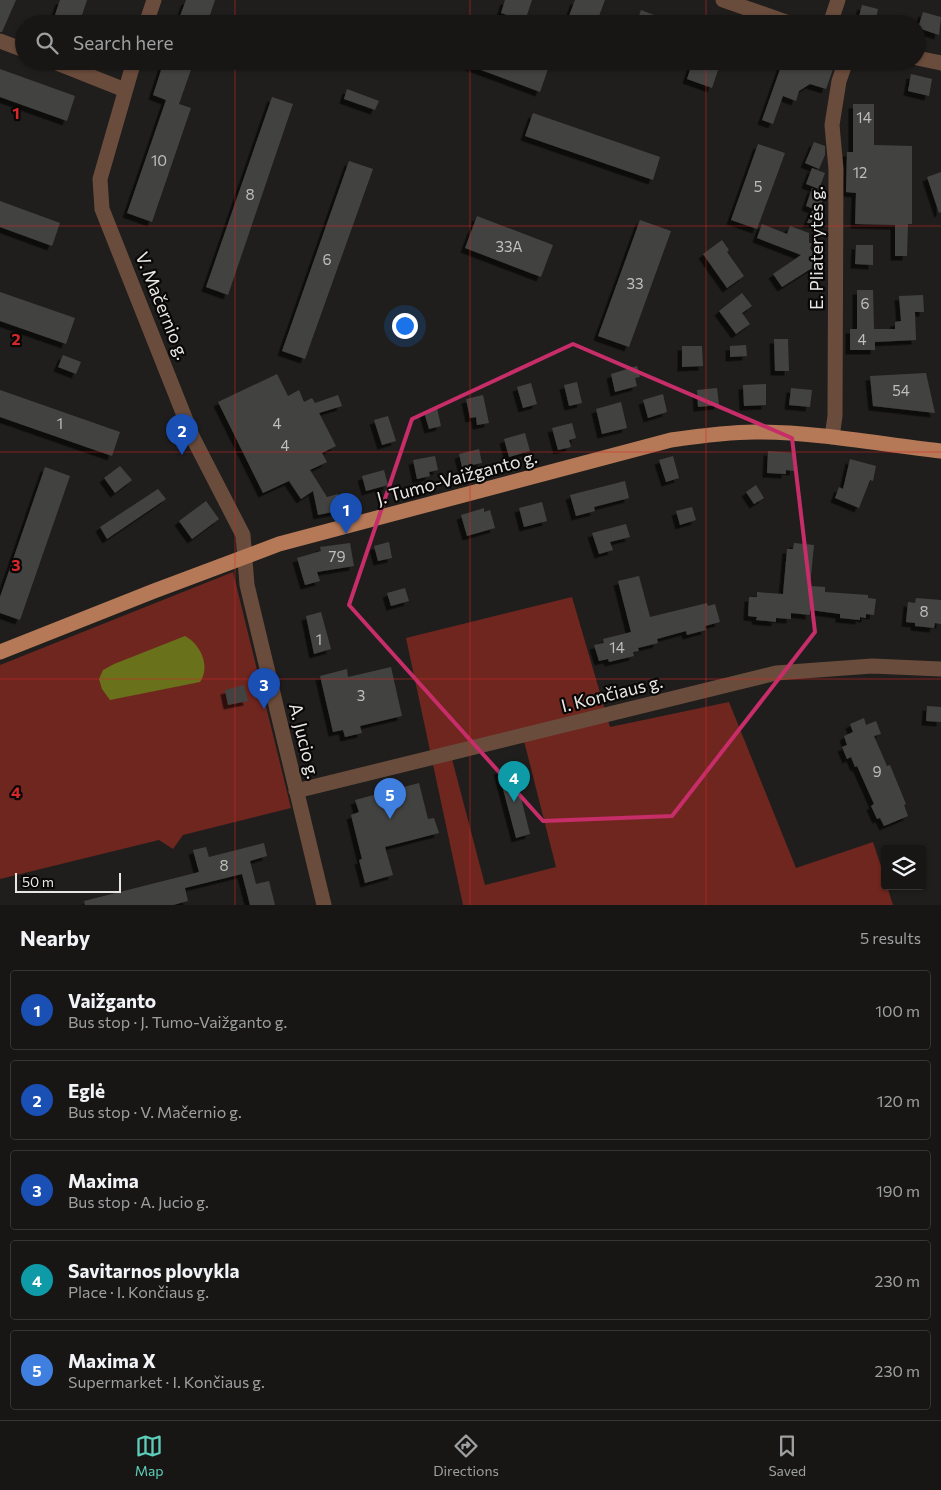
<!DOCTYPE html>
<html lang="en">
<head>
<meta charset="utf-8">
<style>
  body { margin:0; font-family:Commissioner,sans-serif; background:#242322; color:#f1f3f6 }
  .controls { position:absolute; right:15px; bottom:15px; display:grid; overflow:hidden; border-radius:5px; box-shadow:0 1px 4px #0004 }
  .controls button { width:45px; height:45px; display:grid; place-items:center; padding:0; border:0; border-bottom:1px solid #363534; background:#171615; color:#f1f3f6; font:25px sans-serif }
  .scale { position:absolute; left:15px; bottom:12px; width:106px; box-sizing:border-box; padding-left:5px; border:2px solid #e8e7e6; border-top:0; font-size:14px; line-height:18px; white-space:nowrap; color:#e8e7e6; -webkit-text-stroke:4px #090807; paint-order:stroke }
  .you { position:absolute; left:404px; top:325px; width:18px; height:18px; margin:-12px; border:4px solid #fff; border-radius:50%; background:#1a73e8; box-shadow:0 0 0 8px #1a73e833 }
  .badge { display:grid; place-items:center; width:32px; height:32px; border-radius:50%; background:#5dceb9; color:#fff; font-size:16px; font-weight:700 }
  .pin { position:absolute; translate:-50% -41px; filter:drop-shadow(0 1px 2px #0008) }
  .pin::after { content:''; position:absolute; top:26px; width:18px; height:15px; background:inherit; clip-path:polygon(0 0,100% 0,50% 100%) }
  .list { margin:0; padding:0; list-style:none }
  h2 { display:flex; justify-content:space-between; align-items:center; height:65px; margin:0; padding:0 20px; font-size:21px }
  h2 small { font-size:16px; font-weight:400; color:#9e9fa0 }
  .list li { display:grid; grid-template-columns:32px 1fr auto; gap:15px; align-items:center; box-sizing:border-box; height:80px; margin:0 10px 10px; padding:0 10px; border:1px solid #363534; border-radius:5px }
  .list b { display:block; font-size:19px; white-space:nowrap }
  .list p { margin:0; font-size:16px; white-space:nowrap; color:#9e9fa0 }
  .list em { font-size:16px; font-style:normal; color:#9e9fa0 }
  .icon { flex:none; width:28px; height:28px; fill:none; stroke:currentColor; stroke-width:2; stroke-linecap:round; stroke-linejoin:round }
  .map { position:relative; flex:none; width:941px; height:905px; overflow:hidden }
  .search { position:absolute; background:#171615; box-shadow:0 1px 4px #0004; left:15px; right:15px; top:15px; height:55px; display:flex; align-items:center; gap:12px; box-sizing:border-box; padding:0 18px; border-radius:28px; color:#9e9fa0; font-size:19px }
  .sheet { height:515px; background:#171615 }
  nav { display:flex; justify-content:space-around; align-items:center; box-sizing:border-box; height:70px; border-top:1px solid #363534; background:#171615; font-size:14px; color:#9e9fa0 }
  nav a { display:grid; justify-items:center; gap:2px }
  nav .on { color:#5dceb9 }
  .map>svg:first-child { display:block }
  .green { fill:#6f261f; fill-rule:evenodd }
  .water { fill:#69711a }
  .building { fill:#434240; filter:url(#shadow) }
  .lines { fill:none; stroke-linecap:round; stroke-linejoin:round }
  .minor { stroke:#6a4c3c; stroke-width:15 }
  .major { stroke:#b67957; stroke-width:15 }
  .marked { fill:none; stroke:#c62d69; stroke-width:4; stroke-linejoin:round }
  .grid { fill:none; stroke:#d62828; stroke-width:1; stroke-opacity:0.55 }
  .labels { text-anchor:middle; stroke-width:4.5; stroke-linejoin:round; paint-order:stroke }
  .number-label { font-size:15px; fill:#bfbebc }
  .street-label { font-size:18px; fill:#e8e7e6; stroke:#090807 }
  .grid-label { font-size:16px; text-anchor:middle; font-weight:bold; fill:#d62828; stroke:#090807; stroke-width:4.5; stroke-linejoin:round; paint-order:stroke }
</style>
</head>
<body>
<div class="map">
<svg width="941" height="905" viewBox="0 0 941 905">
  <defs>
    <filter id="shadow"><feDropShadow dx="-4.5" dy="4.5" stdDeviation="0" flood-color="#0009"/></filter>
  </defs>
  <rect width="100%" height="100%" fill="#1f1e1c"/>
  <path class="green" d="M233,572l58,236 -108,27 -10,14 -14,-9 -159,39v-214z
    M572,597l38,130 119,-25 67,166 77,-26 12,36v8h2l6,19h-430l-57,-267zM524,741l32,126 -71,18 -33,-126z"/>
  <path class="water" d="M185,636c15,8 26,30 15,46l-90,18 -8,-11 -3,-10 4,-9 11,-6z"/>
  <path class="building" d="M0,0h16l-14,32h-2z
    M60,0h27l-8,24h-27z
    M186,0h29l-8,24h-30z
    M505,0h27l-7,21 -24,-8z
    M575,0h30l-9,24h-30z
    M862,5l16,4 -3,15 -17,-4z
    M641,10l34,13 -1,1h-38z
    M923,12l18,5 -2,18 -21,-7z
    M164,61h30l-15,43 12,4 -39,114 -25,-9 39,-113 -13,-5z
    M457,61h69l22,8 -8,23z
    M693,61h28l-9,27 -25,-9z
    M783,61h53l-10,28 -16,-5 -11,7 -3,10 -13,-5 -10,28 -11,-4z
    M0,69l75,27 -8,25 -67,-24z
    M911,74l21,5 -3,17 -21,-5z
    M347,89l32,12 -4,9 -31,-11z
    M272,97l21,7 -65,191 -22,-8z
    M853,104h21v41l38,1v78h-4l-1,32h-12v-31l-40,-1 1,-31 -10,-1 1,-40h6z
    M533,113l127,44 -7,23 -128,-44z
    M814,142l11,4v9l-6,14 -14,-6z
    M758,144l27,9 -28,76 -26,-9z
    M349,161l24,8 -68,190 -23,-8z
    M812,168l13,5 -6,16 -13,-5z
    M941,172v40l-2,1 -12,-36z
    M812,188l13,5 -6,18 -13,-5z
    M0,201l60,22 -8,23 -52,-19z
    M813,209l12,5 -4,10 -14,-1z
    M477,216l76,29 -12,32 -76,-29z
    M640,220l31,11 -42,116 -31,-11z
    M762,224l25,10 3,-8 19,7v10h3l-2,5 10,15 -38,24 -9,-13 28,-19 -44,-17z
    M722,240l7,10 -2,2 17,24 -17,12 -24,-34z
    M856,245h17v20l-18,-1z
    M857,290h16l1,39h21v-7l6,-1 -2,-25 24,-1 1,17h-9l1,28 -41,2v8h-25v-21h7z
    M0,292l75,26 -9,26 -66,-23z
    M742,293l10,13 -10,7 8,11 -14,10 -17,-23z
    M774,339h14l1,32h-14z
    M746,345l1,11 -17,1v-11z
    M682,346h20l1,20 -21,1z
    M63,355l18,7 -5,12 -18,-7z
    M637,366l3,11 -5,1 2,8 -22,6 -4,-18z
    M926,373l9,40 -62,-7 -3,-30z
    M277,374l11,22 11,-6 5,12 8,-4 3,5 23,-8 4,11 -23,7 17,33 -14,7 5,9 -17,8 17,27 11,-3 4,16 -24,5 -5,-24 -12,8 -12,-18 -26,12 -45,-91z
    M577,382l5,21 -13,3 -5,-21z
    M531,383l6,21 -14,4 -6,-21z
    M766,384v21l-22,1 -1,-21z
    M717,388l2,17 -21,2 -1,-17z
    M791,388l21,2 -2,17 -21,-2z
    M0,390l120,42 -8,24 -112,-39z
    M663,394l4,18 -19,6 -5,-18z
    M483,395l6,28 -12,2 -1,-8 -6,1 -4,-19z
    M621,402l6,26 -25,6 -6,-25z
    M437,408l4,18 -12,3 -5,-17z
    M388,416l8,25 -14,4 -8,-25z
    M572,423l4,15 -7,2 2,7 -13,3 -6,-22z
    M525,433l5,18 -21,6 -5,-18z
    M479,449l3,14 -20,4 -3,-13z
    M768,451l27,2 -1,18 -8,-1v4l-19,-1z
    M435,456l3,14 -9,2 1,4 -13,3 -4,-19z
    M673,456l6,22 -13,4 -7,-22z
    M850,459l26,7 -3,15 -3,-1 -11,28 -24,-10 4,-11 4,2z
    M120,466l12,14 -17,13 -11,-15z
    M45,467l25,9 -50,144 -20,-7v-16z
    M384,470l4,15 -22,6 -4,-15z
    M625,481l4,17 -35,9 1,4 -19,5 -6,-21z
    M756,485l8,13 -10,6 -8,-12z
    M158,489l8,10 -59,40 -7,-12z
    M206,501l13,18 -27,20 -13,-18z
    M542,502l5,19 -23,6 -5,-19z
    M692,507l4,13 -16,5 -4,-14z
    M484,508v4l6,-2 5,18 -28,8 -6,-21z
    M626,524l4,13 -20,5 3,8 -14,4 -7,-21z
    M389,542l3,16 -14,3 -4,-15z
    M350,543l4,23 -37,6 3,9 -15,4 -8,-27 24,-7 -1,-4z
    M794,543l20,2 -4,41 15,1v5l43,3v3l8,1 -2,16 -8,-1v4l-6,-1v3l-20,-2v-4l-30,-4v5l-19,-2v6l-15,-1v4l-20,-2 1,-3 -9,-1 1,-19h8v-5l26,2 4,-45h6z
    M639,576l11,41 57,-14 1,3 7,-2 5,18 -15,4 1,4 -19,5 -1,-4 -29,8 1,4 -20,5 1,3 -6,1 1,4 -25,6 -1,-3 -9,2 -5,-16 10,-2 -1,-4 28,-7 -13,-51z
    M405,588l4,13 -18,5 -4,-13z
    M916,598l25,2v24l-6,-1 -1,5 -19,-2v-3l-9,-1 2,-20 7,1z
    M321,612l10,37 -17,5 -8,-38z
    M391,667l11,49 -42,10 2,7 -17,4 -2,-7 -10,2 -13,-56 27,-7 1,8z
    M244,685l4,16 -20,4 -3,-15z
    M927,706l14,1v15l-15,-1z
    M864,718l2,7 10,-4 5,13 -7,2 13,30 3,-1 16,39 -2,1 4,11 -24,10 -4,-8 -3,1 -6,-13 3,-2 -17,-38 -2,1 -4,-10 -4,2 -5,-12 5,-2 -3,-9 9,-4 -3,-8z
    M513,766l17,68 -14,4 -18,-68z
    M419,783l9,36 6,-1 5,15 -54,14 8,28 -28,8 -6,-23 3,-1 -11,-44 8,-3 -4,-12z
    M264,843l3,13 -17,5 6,23 13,-3 6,24h-25l-8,-31 -57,14 3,13 -15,4h-88l-1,-4 115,-29 -6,-22 13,-3 3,10z"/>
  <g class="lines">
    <path class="minor" d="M723,0l69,24
      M146,24l8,-24
      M830,24l8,-24
      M0,41l24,9
      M917,58l24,5
      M52,61l73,29
      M134,61l-34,118 2,30 91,229 50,97 4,50 77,320
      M832,437l3,-21 1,-247 -4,-44 7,-44 7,-20
      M296,791l480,-118 96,-7 69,3"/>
    <path class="major" d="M0,652l154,-61 125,-47 392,-104c28,-4 56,-8 84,-8 62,0 124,12 186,19"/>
  </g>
  <path class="marked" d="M573,344l219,94 23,194 -143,184 -129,5 -194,-216 63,-186z"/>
  <path class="grid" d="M235,0v24M470,0v24M706,0v24M235,61v844M470,61v844M706,61v844M0,226h941M0,452h941M0,679h941"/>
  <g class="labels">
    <g class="number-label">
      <text x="864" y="123">14</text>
      <text x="159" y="166">10</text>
      <text x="860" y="178">12</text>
      <text x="758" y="192">5</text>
      <text x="250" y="200">8</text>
      <text x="509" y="252">33A</text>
      <text x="327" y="265">6</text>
      <text x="635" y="289">33</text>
      <text x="865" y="309">6</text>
      <text x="862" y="345">4</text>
      <text x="901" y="396">54</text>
      <text x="60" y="429">1</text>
      <text x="277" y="429">4</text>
      <text x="285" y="451">4</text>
      <text x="337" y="562">79</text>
      <text x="924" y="617">8</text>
      <text x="319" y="645">1</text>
      <text x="617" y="653">14</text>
      <text x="361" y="701">3</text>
      <text x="877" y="777">9</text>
      <text x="224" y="871">8</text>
    </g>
    <g class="street-label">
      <text transform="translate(817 248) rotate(-90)" y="6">E. Pliaterytės g.</text>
      <text transform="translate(162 306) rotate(68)" y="6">V. Mačernio g.</text>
      <text transform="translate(457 478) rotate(-15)" y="6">J. Tumo-Vaižganto g.</text>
      <text transform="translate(612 694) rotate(-14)" y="6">I. Končiaus g.</text>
      <text transform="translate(304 741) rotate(76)" y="6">A. Jucio g.</text>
    </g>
  </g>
  <g class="grid-label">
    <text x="16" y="119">1</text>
    <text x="16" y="345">2</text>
    <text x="16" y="571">3</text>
    <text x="16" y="798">4</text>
  </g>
</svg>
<div class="controls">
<button><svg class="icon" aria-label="layers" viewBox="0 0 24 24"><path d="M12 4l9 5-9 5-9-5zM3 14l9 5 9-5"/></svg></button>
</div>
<div class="scale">50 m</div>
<div class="you"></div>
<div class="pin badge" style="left:346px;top:534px;background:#1a4fb4">1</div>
<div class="pin badge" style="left:182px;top:455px;background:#1a4fb4">2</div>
<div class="pin badge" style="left:264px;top:709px;background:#1a4fb4">3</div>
<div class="pin badge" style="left:514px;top:802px;background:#0f9aa8">4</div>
<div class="pin badge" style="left:390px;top:819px;background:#3f7fe0">5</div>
<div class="search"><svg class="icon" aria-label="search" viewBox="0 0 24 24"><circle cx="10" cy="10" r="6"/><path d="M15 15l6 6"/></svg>Search here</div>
</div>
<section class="sheet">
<h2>Nearby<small>5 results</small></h2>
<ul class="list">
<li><span class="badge" style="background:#1a4fb4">1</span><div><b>Vaižganto</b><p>Bus stop · J. Tumo-Vaižganto g.</p></div><em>100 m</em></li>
<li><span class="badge" style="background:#1a4fb4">2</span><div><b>Eglė</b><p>Bus stop · V. Mačernio g.</p></div><em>120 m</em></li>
<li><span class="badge" style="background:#1a4fb4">3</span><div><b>Maxima</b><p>Bus stop · A. Jucio g.</p></div><em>190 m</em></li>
<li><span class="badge" style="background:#0f9aa8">4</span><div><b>Savitarnos plovykla</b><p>Place · I. Končiaus g.</p></div><em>230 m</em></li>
<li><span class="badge" style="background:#3f7fe0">5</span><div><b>Maxima X</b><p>Supermarket · I. Končiaus g.</p></div><em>230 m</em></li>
</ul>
</section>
<nav>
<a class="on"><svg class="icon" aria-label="map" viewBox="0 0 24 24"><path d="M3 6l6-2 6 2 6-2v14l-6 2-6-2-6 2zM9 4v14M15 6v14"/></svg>Map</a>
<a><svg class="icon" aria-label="directions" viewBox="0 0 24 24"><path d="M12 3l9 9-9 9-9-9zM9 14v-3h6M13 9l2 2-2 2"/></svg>Directions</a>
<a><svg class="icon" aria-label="saved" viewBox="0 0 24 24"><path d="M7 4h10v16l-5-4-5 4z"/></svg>Saved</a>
</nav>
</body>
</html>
